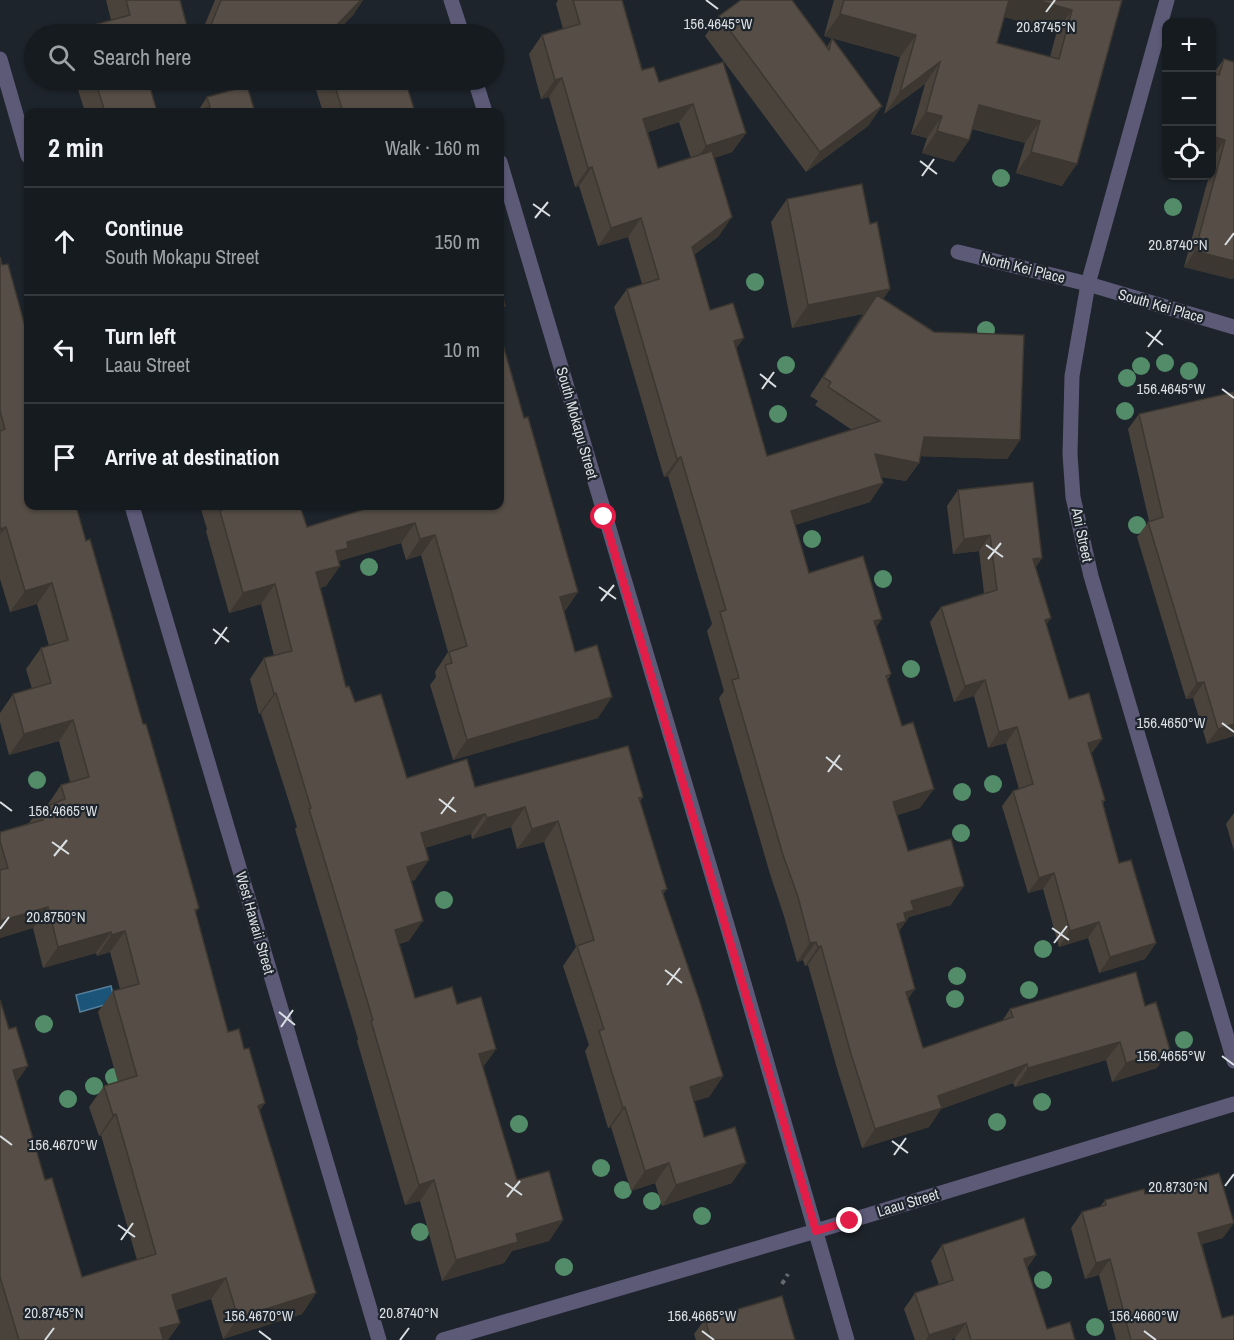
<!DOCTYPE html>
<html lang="en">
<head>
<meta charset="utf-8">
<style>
  body { margin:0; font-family:"Archivo Narrow",sans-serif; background:#23282d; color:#f1f3f6 }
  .controls { position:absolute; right:18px; top:18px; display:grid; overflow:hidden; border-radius:12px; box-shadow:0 2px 4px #0004 }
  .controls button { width:54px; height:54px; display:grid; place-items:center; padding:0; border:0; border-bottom:2px solid #35393e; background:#161b20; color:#f1f3f6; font:30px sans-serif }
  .stop { position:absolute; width:18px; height:18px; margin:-14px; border:4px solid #e11d48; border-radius:50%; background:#fff }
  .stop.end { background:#e11d48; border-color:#fff; box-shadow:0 2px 6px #0008 }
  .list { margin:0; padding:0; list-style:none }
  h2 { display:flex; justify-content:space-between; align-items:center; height:78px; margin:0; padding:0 24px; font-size:26px }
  h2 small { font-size:20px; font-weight:400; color:#9ea1a5 }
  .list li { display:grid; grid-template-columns:39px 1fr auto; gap:18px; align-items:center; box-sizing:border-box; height:108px; padding:0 24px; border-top:2px solid #35393e }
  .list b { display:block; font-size:22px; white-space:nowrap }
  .list p { margin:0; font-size:20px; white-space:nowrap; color:#9ea1a5 }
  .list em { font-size:20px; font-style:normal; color:#9ea1a5 }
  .icon { flex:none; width:33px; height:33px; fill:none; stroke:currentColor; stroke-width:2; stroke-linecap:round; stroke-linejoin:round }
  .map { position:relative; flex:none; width:1234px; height:1340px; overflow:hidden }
  .search { position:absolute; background:#161b20; box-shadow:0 2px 4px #0004; left:24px; top:24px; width:480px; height:66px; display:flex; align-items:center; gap:15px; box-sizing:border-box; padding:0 21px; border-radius:33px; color:#9ea1a5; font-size:22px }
  .panel { position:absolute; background:#161b20; box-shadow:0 2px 4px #0004; left:24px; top:108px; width:480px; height:402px; border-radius:12px }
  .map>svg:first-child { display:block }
  .water { fill:#1a5479; stroke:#547e99; stroke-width:1.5 }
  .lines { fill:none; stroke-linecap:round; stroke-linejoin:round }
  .path { stroke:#63696f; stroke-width:4; stroke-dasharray:4.5 4.5; stroke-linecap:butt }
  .minor { stroke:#5d5a78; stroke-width:15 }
  .tree { fill:#528c69 }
  .wall { fill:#4a433c; fill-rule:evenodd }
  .shaded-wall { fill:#3c3731 }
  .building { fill:#564e46; stroke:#3c3731; stroke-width:1.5 }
  .route { stroke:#e11d48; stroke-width:8 }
  .ticks { fill:none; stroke:#dadfe3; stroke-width:2 }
  .labels { text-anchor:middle; stroke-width:4.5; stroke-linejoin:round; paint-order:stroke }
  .street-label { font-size:15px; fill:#dadfe3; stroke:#1d242b }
  .ticks-label { font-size:15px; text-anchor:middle; fill:#dadfe3; stroke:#1d242b; stroke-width:4.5; stroke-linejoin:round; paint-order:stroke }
</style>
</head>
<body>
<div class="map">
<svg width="1234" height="1340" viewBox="0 0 1234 1340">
  <rect width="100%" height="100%" fill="#1d242b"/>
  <path class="water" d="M111,986l4,16 -35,10 -4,-17z"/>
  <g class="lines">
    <path class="path" d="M782,1284l6,-10"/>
    <path class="minor" d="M451,0l11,34
      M1167,0l-79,284 -16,92 -2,78 3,43 18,79 143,485
      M0,59l28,97
      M475,80l10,32
      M500,162l232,780 115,398
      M958,252l130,32 146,43
      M132,506l247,834
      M443,1340l373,-109 418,-127"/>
  </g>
  <g class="tree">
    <circle cx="1001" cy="178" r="9"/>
    <circle cx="1173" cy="207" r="9"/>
    <circle cx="755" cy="282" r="9"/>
    <circle cx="986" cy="330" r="9"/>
    <circle cx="1165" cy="363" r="9"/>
    <circle cx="786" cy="365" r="9"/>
    <circle cx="1141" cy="366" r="9"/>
    <circle cx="1189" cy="371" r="9"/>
    <circle cx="1127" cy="378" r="9"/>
    <circle cx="1125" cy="411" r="9"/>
    <circle cx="778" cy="414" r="9"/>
    <circle cx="1137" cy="525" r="9"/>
    <circle cx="812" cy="539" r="9"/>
    <circle cx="369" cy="567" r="9"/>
    <circle cx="883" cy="579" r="9"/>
    <circle cx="911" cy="669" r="9"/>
    <circle cx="37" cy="780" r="9"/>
    <circle cx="993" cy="784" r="9"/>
    <circle cx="962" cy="792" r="9"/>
    <circle cx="961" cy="833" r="9"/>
    <circle cx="444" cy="900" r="9"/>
    <circle cx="1043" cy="949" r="9"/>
    <circle cx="957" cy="976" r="9"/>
    <circle cx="1029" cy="990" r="9"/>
    <circle cx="955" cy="999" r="9"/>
    <circle cx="44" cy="1024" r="9"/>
    <circle cx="1184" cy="1040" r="9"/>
    <circle cx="114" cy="1077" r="9"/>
    <circle cx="94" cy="1086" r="9"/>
    <circle cx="68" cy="1099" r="9"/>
    <circle cx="1042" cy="1102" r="9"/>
    <circle cx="997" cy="1122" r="9"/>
    <circle cx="519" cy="1124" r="9"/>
    <circle cx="601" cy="1168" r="9"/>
    <circle cx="623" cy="1190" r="9"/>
    <circle cx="652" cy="1201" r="9"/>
    <circle cx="702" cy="1216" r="9"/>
    <circle cx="420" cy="1232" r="9"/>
    <circle cx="564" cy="1267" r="9"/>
    <circle cx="1043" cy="1280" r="9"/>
    <circle cx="1095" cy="1327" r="9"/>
  </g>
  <path class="wall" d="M106,0h74l9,34h-113l4,-5 31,-9z
    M215,0h148l-10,15 -19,19h-133z
    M558,0h64l20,70 17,12 87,51 -14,19 -18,6 5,78 -25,19 16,55 26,39 31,107 85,-26 -37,-25 3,-4 -8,-5 53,-82 -71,14 -21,-106 16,-23 83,25 20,65 -7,10 137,141 -13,19 -86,-3 -2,7 -13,18 -25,-4 -11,25 -75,23 14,48 67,54 15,47 -3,5 32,129 -23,7 11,36 43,54 -42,12 -10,14 9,68 15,49 79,-27 8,-12 126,-37 21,96 -45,14 -6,-22 -91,27 -2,-4 -72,26 -12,18 -67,21 -24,-76 -30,-107 -3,1 -2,-6 -6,2 -13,-46 -14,-42 -51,-176 5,-7 -17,-60 5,-7 -44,-148 -4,1 -50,-170 13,-18 15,-5 -14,-47 -30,9 -19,-60 -4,1 -26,-90 -8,2 -12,-45 13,-19 21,-6 -7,-25zM679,122l12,36 -33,10 -10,-36z
    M834,0h288l-60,186 -46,-13 9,-30 -53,-14 -3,11 -15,22 -32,-9 5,-15 -16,-4 14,-50 -41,30 16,-57 -76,-21zM1004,17l53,14 -7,26 -53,-14z
    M719,16l108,31 5,-9 50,68 -14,20 -62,46 -101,-136z
    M1224,59l10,3v215l-2,2 -48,-12 25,-91h3v-9l2,-11 -2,-1v-80z
    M75,80h73l9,32h-72z
    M313,80h92l10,32h-92z
    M207,97l48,15 -57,-1z
    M0,257l86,284 57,183 56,184 -4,5 33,119 32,79 56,182 -14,21 -79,25 -12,-40 -35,11 4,13 -12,17h-168v-340l16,82 29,98 37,97 55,-17 -36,-125 -2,1 -10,-29 15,-21 14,-4 -20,-70 15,-21 7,-2 -10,-37 -13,4 -1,-3 -53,15 -10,-40 -33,10v-106l29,-9 10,-14 7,-2 15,-22 9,-3 -11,-41 -50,14 -9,-33v-9l13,-19 19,-5 -6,-20 15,-21 8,-2 -12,-42 -27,8 -10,-33z
    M1139,414l95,322 -27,8 -14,-46 -7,1 -49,-162 12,-16 -21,-92z
    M524,418l54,174 -14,20 11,40 23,66 -145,42 -23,-75 6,-8 -1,-5 13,-20 -27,-97 -15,5 -5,-17 -62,18v1l1,4 -14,20 -6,2 26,99 9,15 52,76 68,9 168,10 -3,4 27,88 -4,5 60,182 -14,21 -15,4 10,36 28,46 -70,23 -7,-23 -24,8 -20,-64 -3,1 -23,-77 4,-6 -26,-79 13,-19 -32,-105 -27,7 -6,-22 -39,12 -1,-5 -46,14 -10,32 -4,1 -2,60 -10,3 16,54 42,6 39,45 -13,18 34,113 46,40 -14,21 -37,10 -8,12 -62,18 -22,-80 -15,4 -48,-164 1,-2 -63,-210 2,-2 -36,-113h-2l-9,-35 14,-21 10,-2 -13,-52 -32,9 -23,-82 1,-2 -7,-23h100l7,21 66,-21h127z
    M958,490l84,68 -7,10 11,57 23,74 33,40 -11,15 14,46 -2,4 16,59 37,80 -11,16 -46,14 -11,-35 -29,9 -16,-58 -15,4 -26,-87 11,-15 6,-2 -13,-46 -18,5 -14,-52 -20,6 -24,-80 11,-15 43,-14 -5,-42 -26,3 -6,-48z
    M1234,813v38l-8,-27z
    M1145,1194l78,44 -21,6 20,74 12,22h-118l-17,-65 -14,4 -14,-51 11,-16 18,-5 5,-7z
    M942,1245l94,10 -9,13 20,61 28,11h-120v-2l-5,2h-35l-11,-31 11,-16 24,-8 -8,-24z
    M705,1319l90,21h-99l-2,-6z"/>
  <path class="shaded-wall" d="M361,0h2l-10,15 -19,19h-6z
    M1006,0h31l35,10 -15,21 -61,-16z
    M840,14l76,21 -16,22 -76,-21z
    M209,30l10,4h-13z
    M940,62l-15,22 -41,30 16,-22z
    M562,78l-13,19 -8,2 14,-19z
    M257,80h33l-9,9z
    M693,104l-14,18 -49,15 13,-18z
    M979,105l61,16 -15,22 -61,-17z
    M882,106l-14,20 -62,46 14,-20z
    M926,112l16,4 -15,22 -16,-4z
    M937,131l32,9 -15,22 -32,-9z
    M746,133l-14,19 -39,12 13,-18z
    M1212,136l13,4 -11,16 -2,-1z
    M1031,152l46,12 -15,22 -46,-13z
    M592,167l-13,19 -4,1 13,-19z
    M732,217l-13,19 -41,30 14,-19z
    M641,218l-13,19 -30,9 13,-18z
    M1195,251l39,10v16l-2,2 -48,-12z
    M890,289l-16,23 3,-17 -14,19 -71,14 16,-23z
    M505,306l-5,8v-7z
    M744,338l-14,19 4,-16z
    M924,437l96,3 -13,19 -96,-3z
    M875,454l44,9 -13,18 -45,-8z
    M681,457l-13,19 -4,1 13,-18z
    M883,483l-13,19 -92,28 13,-19z
    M415,523l-14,20 -62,18 -4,6 5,-1 -14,20 -24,7 14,-21 20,-21 11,-9z
    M6,527l-6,8 1,-6z
    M435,535l-14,20 -15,5 14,-21z
    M990,535l-11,16 -26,3 11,-15z
    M1042,558l-11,16 2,-15z
    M52,583l-15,21 -27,8 15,-21z
    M275,584l-14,20 -32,9 14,-20z
    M578,592l-15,20 -3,-15z
    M1051,618l-11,16 5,-14z
    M882,619l-13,19 5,-17z
    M985,680l-11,16 -20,6 11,-16z
    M1204,682l-11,16 -7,1 11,-16z
    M276,693l-15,21h-2l15,-20z
    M612,697l-14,21 -145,42 14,-20z
    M73,720l-14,21 -50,14 15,-21z
    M1234,724v12l-27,8 11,-15z
    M1017,727l-11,16 -18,5 11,-16z
    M1102,739l-11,15 -3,-11z
    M934,789l-14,19 -40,13 13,-19z
    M525,807l-14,20 -39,12 15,-21z
    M485,814l-14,20 -64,19 14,-20z
    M558,821l-14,21 -27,7 15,-20z
    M429,860l-14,20 -23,7 15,-20z
    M1054,873l-11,16 -15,4 11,-15z
    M964,886l-13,19 -42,12 -16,23 -9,3 27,-42z
    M48,907l-15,21 -33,10v-17z
    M423,921l-14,20 -29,9 15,-20z
    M1099,922l-11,16 -29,9 11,-16z
    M125,931l-15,21 -13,4 14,-21z
    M111,932l-15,21 -53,15 15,-21z
    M816,942l-13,18 -6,2 13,-19z
    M1156,943l-11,16 -46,14 11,-16z
    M821,946l-13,19 -3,1 13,-19z
    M915,989l-13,19 4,-16z
    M1120,1042l-14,18 -91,27 13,-19z
    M496,1049l-15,21 -2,-16z
    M1170,1050l-13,18 -45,14 14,-19z
    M1027,1064l-14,19 -72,26 -12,18 -67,21 13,-19 63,-33z
    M28,1066l-15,21v-17z
    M723,1076l-14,21 -34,10 15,-20z
    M265,1103l-14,21 7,-18z
    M625,1107l-14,20 -3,1 15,-20z
    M116,1114l-15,21 -2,1 14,-21z
    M669,1163l-14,20 -24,8 14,-20z
    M746,1163l-14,20 -70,23 14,-21z
    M434,1180l-14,21 -15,4 14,-20z
    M563,1220l-14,21 -37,10 -8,12 -62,18 14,-21 60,-26z
    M1234,1223l-11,15 -35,10 10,-15z
    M1036,1255l-11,16 -1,-12z
    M1110,1259l-11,16 -14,4 11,-16z
    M226,1278l-15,21 -53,17 14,-21z
    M316,1293l-14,21 -79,25 15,-21z
    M180,1323l-12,17h-17l9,-12z
    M966,1323l-11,15 -5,2h-24l3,-5z"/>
  <path class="building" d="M126,0h54l9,34h-107l-2,-5 50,-14z
    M221,0h140l-33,34h-109l-10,-4z
    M573,0h49l20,70 12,-3 5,15 64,-20 23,71 -40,13 -13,-42 -50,15 15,49 54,-17 20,66 -40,30 18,63 23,-7 11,35 -10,3 33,115 113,-35 -52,-34 3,-5 -8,-5 54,-82 57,37 90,3 -4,105 -96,-3 -5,26 -44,-9 8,29 -92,28 18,62 54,-17 19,63 -8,2 17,53 -5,2 16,50 11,-4 21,67 -41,13 15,49 43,-12 13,47 -53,15 3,9 -10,3 2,8 -9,3 18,65 -9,3 17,56 90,-31 -3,-8 126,-37 9,34 11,-4 14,48 -44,13 -6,-21 -92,26 -1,-4 -89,32 4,12 -67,21 -24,-75 -30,-108 -3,1 -2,-5 -6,1 -12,-46 -15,-42 -51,-175 7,-2 -19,-66 6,-2 -45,-153 -4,2 -50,-170 32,-10 -18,-61 -30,10 -19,-61 -4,1 -26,-90 -7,2 -13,-45 38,-11z
    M741,0h51l37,50 3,-12 50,68 -62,46 -101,-136z
    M844,0h165l-12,43 62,16 13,-49 -35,-10h85l-45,164 -46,-12 9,-31 -61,-16 -10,35 -32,-9 5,-15 -16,-4 14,-50 -40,30 16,-57 -76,-21z
    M1224,59l10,3v199l-39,-10 30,-111 -13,-4v-62l7,1z
    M95,80h53l9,32h-52z
    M333,80h72l10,32h-72z
    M247,86l8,26h-64l19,-5 -3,-10z
    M862,184l8,40 7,-2 13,67 -82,16 -21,-106z
    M0,257l2,8 6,-1 20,73v169h48l10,35 4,-2 53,185h3l22,75 31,109 -4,2 33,122 11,-3 5,20 5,-1 16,55 -7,3 58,187 -78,25 -12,-40 -54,17 8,28 -20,5 3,11 -2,1h-142l-19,-63v-277l9,29 7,-2 12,39 -15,4 32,110 7,-2 30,99 74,-23 -40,-140 -3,1 -9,-29 33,-10 -24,-85 26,-7 -14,-53 -14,4v-3l-53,15 -10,-40 -48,14v-51l8,-2 -8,-27v-9l43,-12 -4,-11 26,-10 -4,-14 28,-8 -16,-57 -49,14 -11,-40 38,-11 -10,-35 27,-8 -16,-57 -27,8 -19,-64 -5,2 -1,-3v-95l5,-2 -5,-18z
    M500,286l5,20 -5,1z
    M500,334l24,84 4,-1 50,175 -18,5 15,55 22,-7 15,52 -145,43 -22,-75 7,-2 -3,-11 18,-6 -32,-111 -15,4 -5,-16 -68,19 1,6 -12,3 4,15 -24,6 30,115 3,-1 6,16 26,-8 26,84 60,-19 8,28 153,-41 15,51 -4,1 28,91 -5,2 37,108 24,77 -33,11 14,50 31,-10 11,36 -70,22 -7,-22 -24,8 -20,-64 -2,1 -24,-77 5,-2 -27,-83 17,-6 -36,-119 -26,8 -7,-22 -38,11 -2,-4 -64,19 8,27 -22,7 16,54 -28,9 20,68 37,-11 5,17 24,-7 15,52 -17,5 38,126 32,-9 14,49 -47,14 2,8 -62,18 -22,-80 -15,5 -48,-164 2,-1 -64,-211 2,-1 -35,-115 -2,1 -10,-36 28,-7 -17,-67 -32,9 -23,-82 2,-1 -2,-4h80l7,21 68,-21h125z
    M1234,392v332l-16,5 -14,-47 -7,1 -49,-161 15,-5 -24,-103z
    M1033,482l9,76 -9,1 18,59 -6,2 24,79 20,-6 13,46 -14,4 17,57 -3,1 17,62 12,-3 25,83 -46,14 -11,-35 -29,9 -16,-58 -15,5 -26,-87 20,-7 -16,-57 -18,5 -14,-52 -20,6 -24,-79 56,-17 -7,-55 -26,4 -6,-49z
    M1219,1173l15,50 -36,10 24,85 12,-3v25h-103l-21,-81 -14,4 -14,-51 24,-7 -1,-5 39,-11 1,5z
    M1024,1218l12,37 -12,4 23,70 23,-7 5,18h-104l-5,-17 -37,12 -14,-42 38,-13 -11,-35z
    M782,1296l13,44h-84l-6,-21z"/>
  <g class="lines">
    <path class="route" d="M604,517l212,714 34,-10"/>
  </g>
  <path class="ticks" d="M706,0l12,9M1046,12l9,-12M920,161l17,13M922,176l12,-17M533,204l17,12M535,218l13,-16M1225,245l9,-12M1146,332l17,13M1148,347l13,-17M760,374l16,13M762,389l12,-17M1222,389l12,9M986,545l17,12M988,559l13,-16M599,587l17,12M601,601l13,-16M213,629l16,13M215,644l12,-17M1222,723l12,9M826,757l16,13M828,772l12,-17M439,799l17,13M0,802l12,9M441,814l13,-17M52,842l17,12M54,856l13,-16M1052,928l17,12M0,929l9,-12M1054,943l13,-17M665,970l17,13M667,985l13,-17M279,1012l16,13M281,1027l12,-17M1222,1056l12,9M0,1136l12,9M892,1141l16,12M894,1155l12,-17M505,1183l17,12M1225,1186l9,-12M507,1197l13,-16M118,1225l17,12M121,1240l12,-17M259,1331l12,9M702,1331l12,9M1144,1331l12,9M45,1340l9,-12M400,1340l9,-12"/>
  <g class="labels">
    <g class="street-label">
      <text transform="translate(1023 268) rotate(14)" y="5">North Kei Place</text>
      <text transform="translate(1161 306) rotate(16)" y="5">South Kei Place</text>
      <text transform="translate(577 423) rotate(74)" y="5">South Mokapu Street</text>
      <text transform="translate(1082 535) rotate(78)" y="5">Ani Street</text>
      <text transform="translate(255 923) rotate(74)" y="5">West Hawaii Street</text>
      <text transform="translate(908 1203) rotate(-17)" y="5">Laau Street</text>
    </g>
  </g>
  <g class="ticks-label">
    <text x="718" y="29">156.4645°W</text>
    <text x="1046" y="32">20.8745°N</text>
    <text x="1178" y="250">20.8740°N</text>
    <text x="1171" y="394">156.4645°W</text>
    <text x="1171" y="728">156.4650°W</text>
    <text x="63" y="816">156.4665°W</text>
    <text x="56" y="922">20.8750°N</text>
    <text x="1171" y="1061">156.4655°W</text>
    <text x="63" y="1150">156.4670°W</text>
    <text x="1178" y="1192">20.8730°N</text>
    <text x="54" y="1318">20.8745°N</text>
    <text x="409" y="1318">20.8740°N</text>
    <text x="259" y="1321">156.4670°W</text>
    <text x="702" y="1321">156.4665°W</text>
    <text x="1144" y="1321">156.4660°W</text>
  </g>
</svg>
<div class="controls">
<button>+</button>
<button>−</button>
<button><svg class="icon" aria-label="locate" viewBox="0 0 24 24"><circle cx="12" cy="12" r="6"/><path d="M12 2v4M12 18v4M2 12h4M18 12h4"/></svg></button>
</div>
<div class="stop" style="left:604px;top:517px"></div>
<div class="stop end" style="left:850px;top:1221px"></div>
<div class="search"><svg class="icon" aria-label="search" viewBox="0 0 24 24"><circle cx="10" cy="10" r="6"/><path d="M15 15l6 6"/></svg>Search here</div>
<section class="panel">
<h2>2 min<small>Walk · 160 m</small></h2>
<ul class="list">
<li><svg class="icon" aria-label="ahead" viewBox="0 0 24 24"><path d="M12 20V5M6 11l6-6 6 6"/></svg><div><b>Continue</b><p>South Mokapu Street</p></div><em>150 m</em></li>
<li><svg class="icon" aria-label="left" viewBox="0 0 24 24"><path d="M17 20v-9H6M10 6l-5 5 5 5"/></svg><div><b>Turn left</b><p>Laau Street</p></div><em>10 m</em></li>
<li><svg class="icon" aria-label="arrive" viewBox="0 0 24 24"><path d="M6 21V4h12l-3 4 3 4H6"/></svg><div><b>Arrive at destination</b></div></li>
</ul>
</section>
</div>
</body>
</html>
